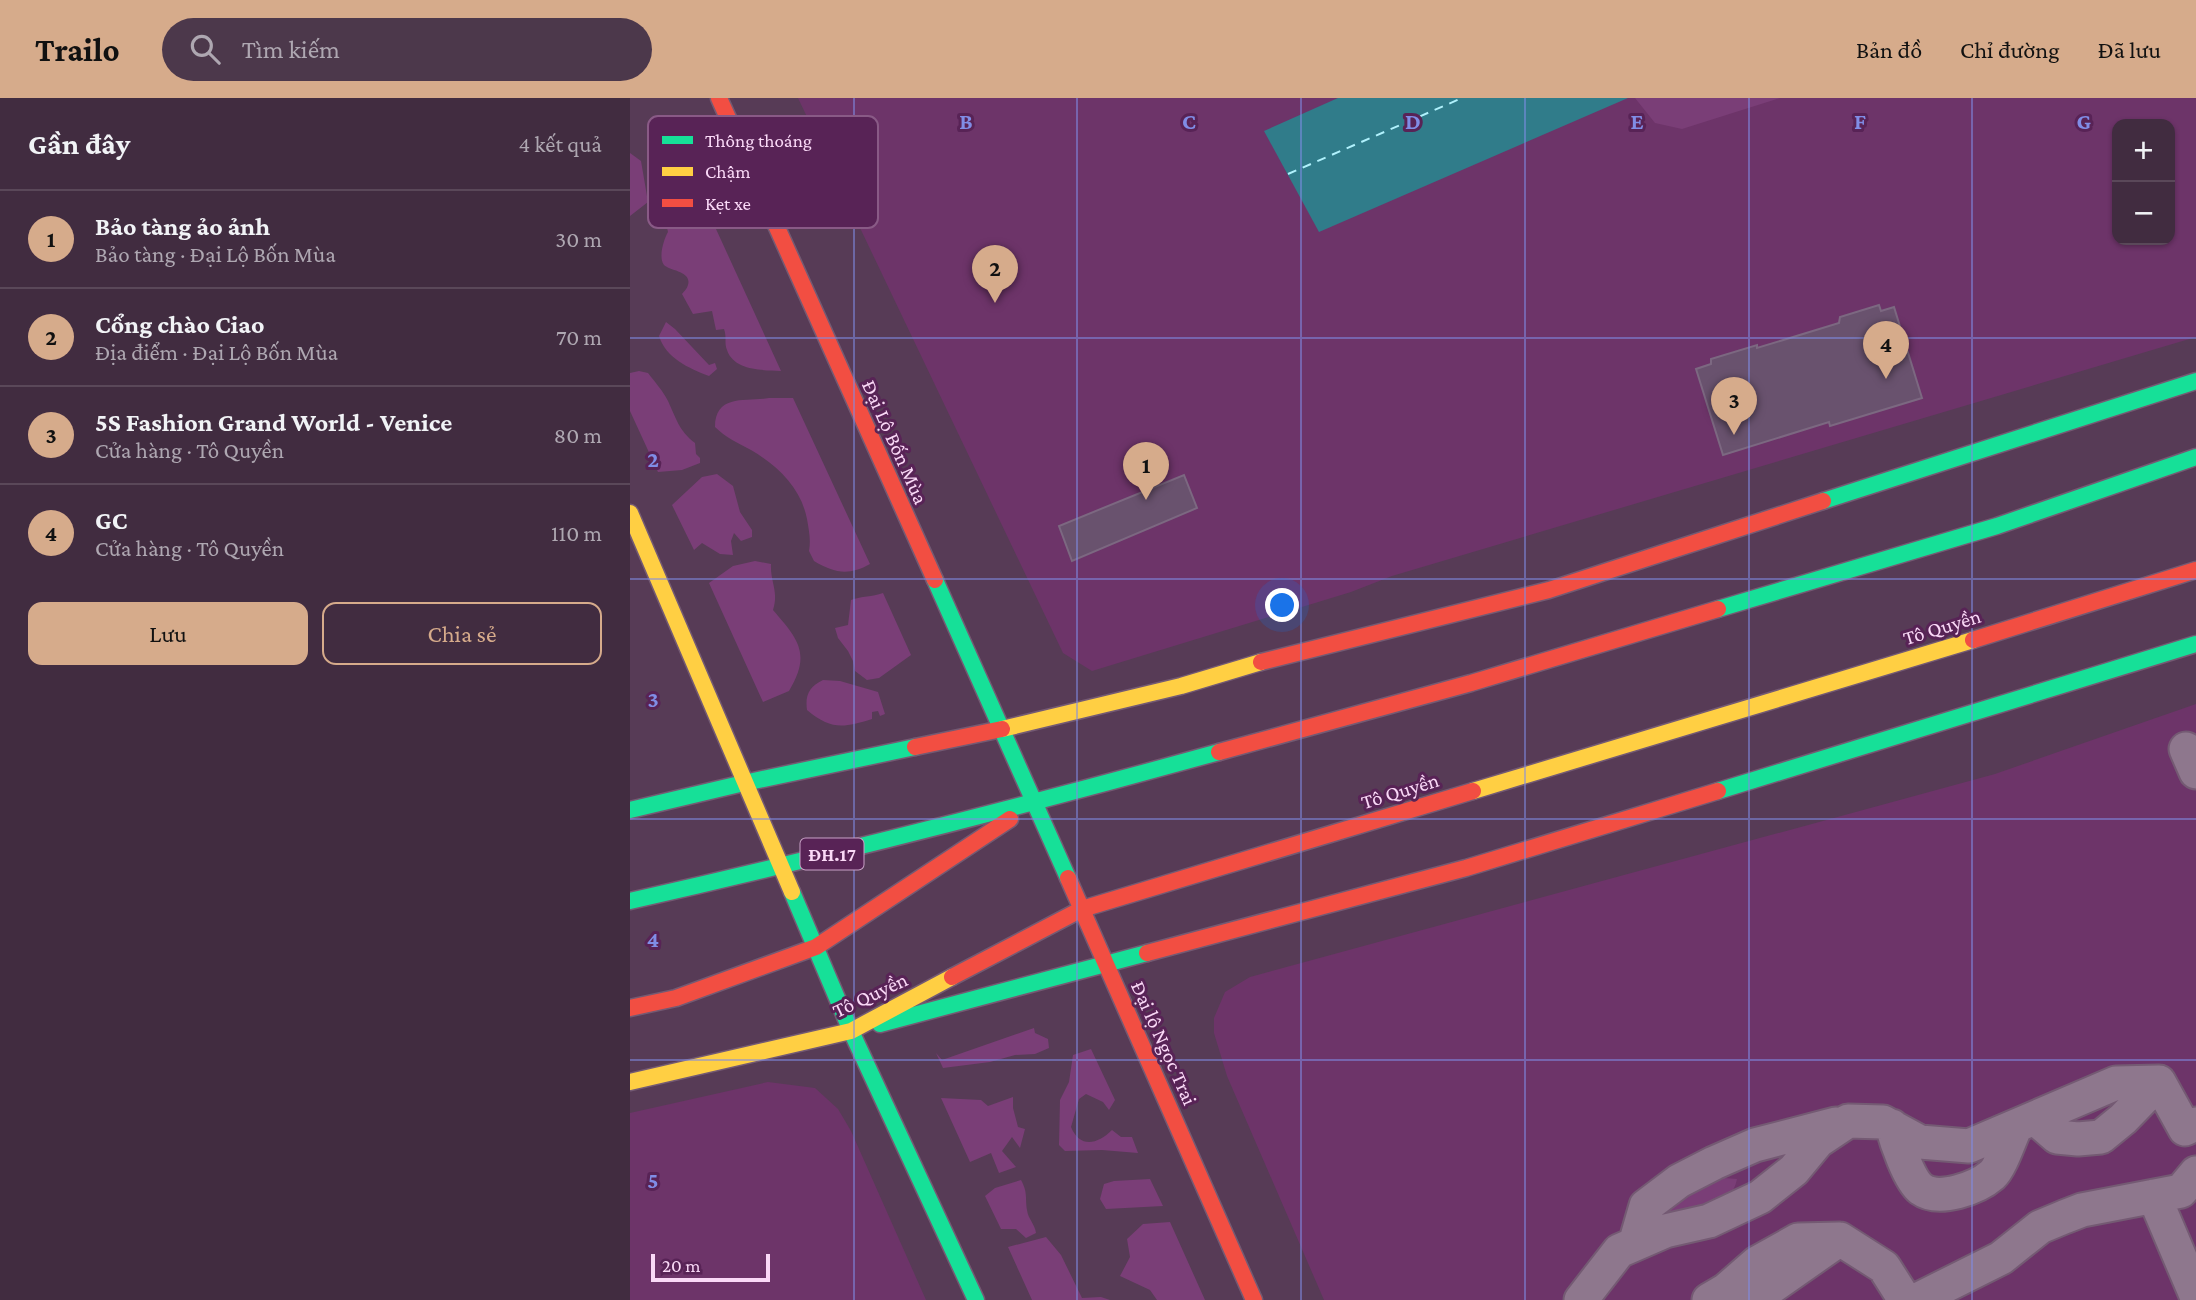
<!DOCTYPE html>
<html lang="vi">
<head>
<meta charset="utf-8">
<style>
  body { margin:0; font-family:"Crimson Pro",serif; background:#4c384b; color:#f1f3f6 }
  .controls { position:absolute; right:21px; top:21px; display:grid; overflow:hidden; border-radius:14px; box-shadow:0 2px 5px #0004 }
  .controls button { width:63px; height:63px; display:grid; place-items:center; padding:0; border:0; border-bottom:2px solid #5a4859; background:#412c40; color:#f1f3f6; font:35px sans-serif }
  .scale { position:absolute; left:21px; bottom:18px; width:119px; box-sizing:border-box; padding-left:7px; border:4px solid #fad9f7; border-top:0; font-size:19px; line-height:24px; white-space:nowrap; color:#fad9f7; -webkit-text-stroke:5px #582356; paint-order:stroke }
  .you { position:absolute; left:653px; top:508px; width:24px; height:24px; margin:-18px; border:5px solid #fff; border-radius:50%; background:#1a73e8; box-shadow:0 0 0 10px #1a73e833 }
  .badge { display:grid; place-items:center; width:46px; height:46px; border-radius:50%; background:#d6ab8b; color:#111; font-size:23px; font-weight:700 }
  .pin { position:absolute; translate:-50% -58px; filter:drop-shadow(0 2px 4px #0008) }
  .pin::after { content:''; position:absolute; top:37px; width:24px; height:21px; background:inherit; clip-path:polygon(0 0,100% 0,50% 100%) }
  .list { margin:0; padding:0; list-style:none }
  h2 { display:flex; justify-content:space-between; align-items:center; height:91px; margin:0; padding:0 28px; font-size:30px }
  h2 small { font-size:23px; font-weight:400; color:#aea7b1 }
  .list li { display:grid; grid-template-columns:46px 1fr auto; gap:21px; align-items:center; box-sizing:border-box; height:98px; padding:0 28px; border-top:2px solid #5a4859 }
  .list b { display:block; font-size:26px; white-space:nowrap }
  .list p { margin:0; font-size:23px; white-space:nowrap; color:#aea7b1 }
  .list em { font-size:23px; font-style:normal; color:#aea7b1 }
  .actions { display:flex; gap:14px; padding:21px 28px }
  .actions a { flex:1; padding:16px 0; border:2px solid #d6ab8b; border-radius:14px; text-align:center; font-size:24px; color:#d6ab8b }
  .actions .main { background:#d6ab8b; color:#111 }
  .icon { flex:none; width:38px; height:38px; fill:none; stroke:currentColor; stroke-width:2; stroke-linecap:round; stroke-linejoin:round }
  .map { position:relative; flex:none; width:1566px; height:1202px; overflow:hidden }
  header { display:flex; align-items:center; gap:42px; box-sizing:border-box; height:98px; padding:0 35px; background:#d6ab8b; color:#111 }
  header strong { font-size:33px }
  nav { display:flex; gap:38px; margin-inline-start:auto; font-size:24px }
  .search { width:490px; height:63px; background:#4c384b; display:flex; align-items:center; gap:18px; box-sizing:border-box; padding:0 24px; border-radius:38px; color:#aea7b1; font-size:26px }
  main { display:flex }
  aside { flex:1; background:#412c40 }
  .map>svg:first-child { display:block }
  .built { fill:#6d3469; fill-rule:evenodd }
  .green { fill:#7a3e77 }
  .water { fill:#307c8a }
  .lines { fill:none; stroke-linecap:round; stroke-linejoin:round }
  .ferry { stroke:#b0f1fc; stroke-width:2; stroke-dasharray:9 7; stroke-linecap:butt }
  .building { fill:#69526e; stroke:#7c6881; stroke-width:2 }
  .street-casing { stroke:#745a73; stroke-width:37 }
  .fast-casing { stroke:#745a73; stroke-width:19 }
  .slow-casing { stroke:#745a73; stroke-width:19 }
  .jam-casing { stroke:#745a73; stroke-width:19 }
  .street { stroke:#8e778d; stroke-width:33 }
  .fast { stroke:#16e098; stroke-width:16 }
  .slow { stroke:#ffcf43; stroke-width:16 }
  .jam { stroke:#f24e42; stroke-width:16 }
  .grid { fill:none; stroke:#808de6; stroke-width:2; stroke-opacity:0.55 }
  .labels { text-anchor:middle; stroke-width:6; stroke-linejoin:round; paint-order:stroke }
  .shield { fill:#582356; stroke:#c9a2c7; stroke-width:2 }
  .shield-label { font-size:19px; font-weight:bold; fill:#fad9f7 }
  .street-label { font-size:21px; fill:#fad9f7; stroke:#582356 }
  .key { fill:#582356; stroke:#895a86; stroke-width:2 }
  .key-label { font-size:19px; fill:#fad9f7 }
  .grid-label { font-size:23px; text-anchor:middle; font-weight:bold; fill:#808de6; stroke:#582356; stroke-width:6; stroke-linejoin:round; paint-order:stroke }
</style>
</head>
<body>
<header>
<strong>Trailo</strong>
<div class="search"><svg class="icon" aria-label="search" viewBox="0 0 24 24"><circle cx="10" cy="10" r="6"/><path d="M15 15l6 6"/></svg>Tìm kiếm</div>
<nav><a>Bản đồ</a><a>Chỉ đường</a><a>Đã lưu</a></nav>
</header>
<main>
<aside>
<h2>Gần đây<small>4 kết quả</small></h2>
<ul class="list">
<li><span class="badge">1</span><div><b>Bảo tàng ảo ảnh</b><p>Bảo tàng · Đại Lộ Bốn Mùa</p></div><em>30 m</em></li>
<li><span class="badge">2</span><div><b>Cổng chào Ciao</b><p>Địa điểm · Đại Lộ Bốn Mùa</p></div><em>70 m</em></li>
<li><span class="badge">3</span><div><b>5S Fashion Grand World - Venice</b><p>Cửa hàng · Tô Quyền</p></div><em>80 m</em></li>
<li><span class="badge">4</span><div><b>GC</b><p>Cửa hàng · Tô Quyền</p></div><em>110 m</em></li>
</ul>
<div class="actions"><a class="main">Lưu</a><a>Chia sẻ</a></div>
</aside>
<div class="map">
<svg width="1566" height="1202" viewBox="0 0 1566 1202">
  <rect width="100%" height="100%" fill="#573b56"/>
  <path class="built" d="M168,0h1398v239l-804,239 -41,16 -259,79 -29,-18zM1487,26h53v116h-53z
    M1566,606v596h-872l-97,-224 -13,-43v-15l11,-26 25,-15 745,-203z
    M138,984l47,6 23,21 13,22 75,169h-296v-187z"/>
  <path class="green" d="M1005,0h145l-98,31 -27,-6z
    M0,55l11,8 7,41 -18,14z
    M42,60l6,2 11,10 92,201c-18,-1 -47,0 -54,-21 -3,-7 0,-13 -3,-21l-8,1 -4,-19 -19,3 -11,-20c2,-3 5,-5 6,-9 4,-14 -18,-14 -24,-20 -6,-8 0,-26 4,-33l-13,-57 6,-1 1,-13z
    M36,224l9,7 34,36 6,-2 2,6 -8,7c-21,-8 -43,-18 -50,-40z
    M9,273l9,2c7,9 15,18 20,28 8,17 11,30 27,42l1,11 4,4v5l-18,7 -24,2 -28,-61v-38z
    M139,300h24l77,166c-21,12 -36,9 -56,-3l-5,-10c2,-11 0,-20 -2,-32 -6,-31 -29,-53 -56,-69 -13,-7 -25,-12 -36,-23 0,-34 32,-25 54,-29z
    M87,376l16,12 7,26 12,18v7l-11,4 -7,-8 -3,8 2,14 -13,-1 -18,-11 -8,7 -22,-45 30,-28z
    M125,463l16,3c-1,18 8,27 2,46 26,30 38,44 16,81l-26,11 -54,-119 24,-17z
    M253,495l28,62 -32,23 -12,2 -12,-9 -2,-10 -5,-10 -10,-13 -3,-10 13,-3 3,-25c11,-4 21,-3 32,-7z
    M193,582l17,1 38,11 7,22 -5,2 -2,-5 -6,1v7c-29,9 -41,11 -65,-9 -2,-15 2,-23 16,-30z
    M404,930l1,5 13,6 1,9 -14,6 -20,1 -25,7 -47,6 -7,-15 6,7z
    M461,951l24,51 -6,10 -6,-8 -17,-8 -7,5 -8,28c9,22 27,17 41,3l9,7h11l6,16 -36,-3 -37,1 -6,-6 1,-45 9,-18 4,-27z
    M383,999v11l5,19 7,2 -5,19 -8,-11 -10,14 14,16 -17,6 -8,-20 -21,9 -29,-64 40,2 7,6z
    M1094,1080l13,1c-5,30 -46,34 -70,39l-3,-6 21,-16z
    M520,1081l13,27 -57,3 -6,-10 4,-15 10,-3z
    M391,1082c7,13 4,17 6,30 1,9 8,14 9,23l-10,5 -10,-9h-15l-16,-33 10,-8z
    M540,1124l35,78h-48l-7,-10 -30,-14 10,-19 -3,-18 16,-15z
    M416,1139l15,18 21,43 19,-1 9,3h-78l-24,-53z"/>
  <path class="water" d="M708,0h290l-309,134 -55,-101z"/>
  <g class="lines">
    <path class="ferry" d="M658,76l174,-76"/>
  </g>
  <path class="building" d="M1249,207l2,6 13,-4 28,91 -92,28 -1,-4 -106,33 -27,-86 15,-5v-5l46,-14v3l82,-25 1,-6z
    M554,377l13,33 -125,53 -13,-35z"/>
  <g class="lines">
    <g class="street-casing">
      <path id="street" d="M1556,651l10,23
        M1405,1020l22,19 21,2 23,-2 22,-18 36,-37
        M1262,1028c4,15 17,54 29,63 18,13 56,-1 71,-14 9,-8 18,-37 24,-49
        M1524,1098l42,99
        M1005,1146l11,-38 33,-25 35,-18 41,-18 81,-21
        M951,1202l38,-49 46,-20 44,-10 51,-24 34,-27 24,-29 30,-20 35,1 37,20 49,4 147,-63 43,-1 26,47 11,-5
        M1079,1202l17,-10 31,-27 41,-23 42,-1 44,28 21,33
        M1114,1202l26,-12 70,-49
        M1287,1202l84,-42 39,-31 24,-10 18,-7 99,-19 15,-18"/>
    </g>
    <g class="fast-casing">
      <path id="fast" d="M1193,403l373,-120
        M305,482l133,298
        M1088,511l279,-83 199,-69
        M1088,693l478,-147
        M0,712l114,-27 171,-36
        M162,794l59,139 125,269
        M0,803c198,-45 394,-95 589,-149
        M250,926l267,-71"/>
    </g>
    <g class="slow-casing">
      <path id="slow" d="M0,415l162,379
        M372,631l179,-43 80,-24
        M843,693l500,-151
        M0,984l221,-51 101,-54"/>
    </g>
    <g class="jam-casing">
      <path id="jam" d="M89,0l216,482
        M1343,542l223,-70
        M631,564l288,-72 274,-89
        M285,649l87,-18
        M589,654l252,-69 247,-74
        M438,780l186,422
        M517,855l319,-85 252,-77
        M322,879l130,-68 391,-118
        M0,910l46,-10 140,-51 194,-128"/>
    </g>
    <use href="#street" class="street"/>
    <use href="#fast" class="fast"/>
    <use href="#slow" class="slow"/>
    <use href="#jam" class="jam"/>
  </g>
  <path class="grid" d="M224,0v1202M447,0v1202M671,0v1202M895,0v1202M1119,0v1202M1342,0v1202M0,240h1566M0,481h1566M0,721h1566M0,962h1566"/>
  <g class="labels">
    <rect class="shield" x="170.5" y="740.5" width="63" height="31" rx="5"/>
    <g class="shield-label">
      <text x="202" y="763">ĐH.17</text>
    </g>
    <g class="street-label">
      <text transform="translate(265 344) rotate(66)" y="7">Đại Lộ Bốn Mùa</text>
      <text transform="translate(1312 529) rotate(-17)" y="7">Tô Quyền</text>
      <text transform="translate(770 693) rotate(-17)" y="7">Tô Quyền</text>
      <text transform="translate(240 897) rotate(-25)" y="7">Tô Quyền</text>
      <text transform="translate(534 945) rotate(66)" y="7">Đại lộ Ngọc Trai</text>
    </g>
  </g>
  <rect x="18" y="18" width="230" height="112" rx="10" class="key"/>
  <rect x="32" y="38" width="31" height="8" fill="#16e098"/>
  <rect x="32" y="69" width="31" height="9" fill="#ffcf43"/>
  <rect x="32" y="101" width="31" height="8" fill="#f24e42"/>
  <g class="key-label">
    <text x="75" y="49">Thông thoáng</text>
    <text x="75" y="80">Chậm</text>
    <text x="75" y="112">Kẹt xe</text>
  </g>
  <g class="grid-label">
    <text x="336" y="31">B</text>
    <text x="559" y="31">C</text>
    <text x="783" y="31">D</text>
    <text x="1007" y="31">E</text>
    <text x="1230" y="31">F</text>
    <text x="1454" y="31">G</text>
    <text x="23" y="369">2</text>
    <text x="23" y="609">3</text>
    <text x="23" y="849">4</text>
    <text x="23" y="1090">5</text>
  </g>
</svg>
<div class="controls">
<button>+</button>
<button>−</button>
</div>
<div class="scale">20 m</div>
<div class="you"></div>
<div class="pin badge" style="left:516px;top:402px">1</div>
<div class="pin badge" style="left:365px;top:205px">2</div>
<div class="pin badge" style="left:1104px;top:337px">3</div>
<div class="pin badge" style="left:1256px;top:281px">4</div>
</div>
</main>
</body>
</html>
